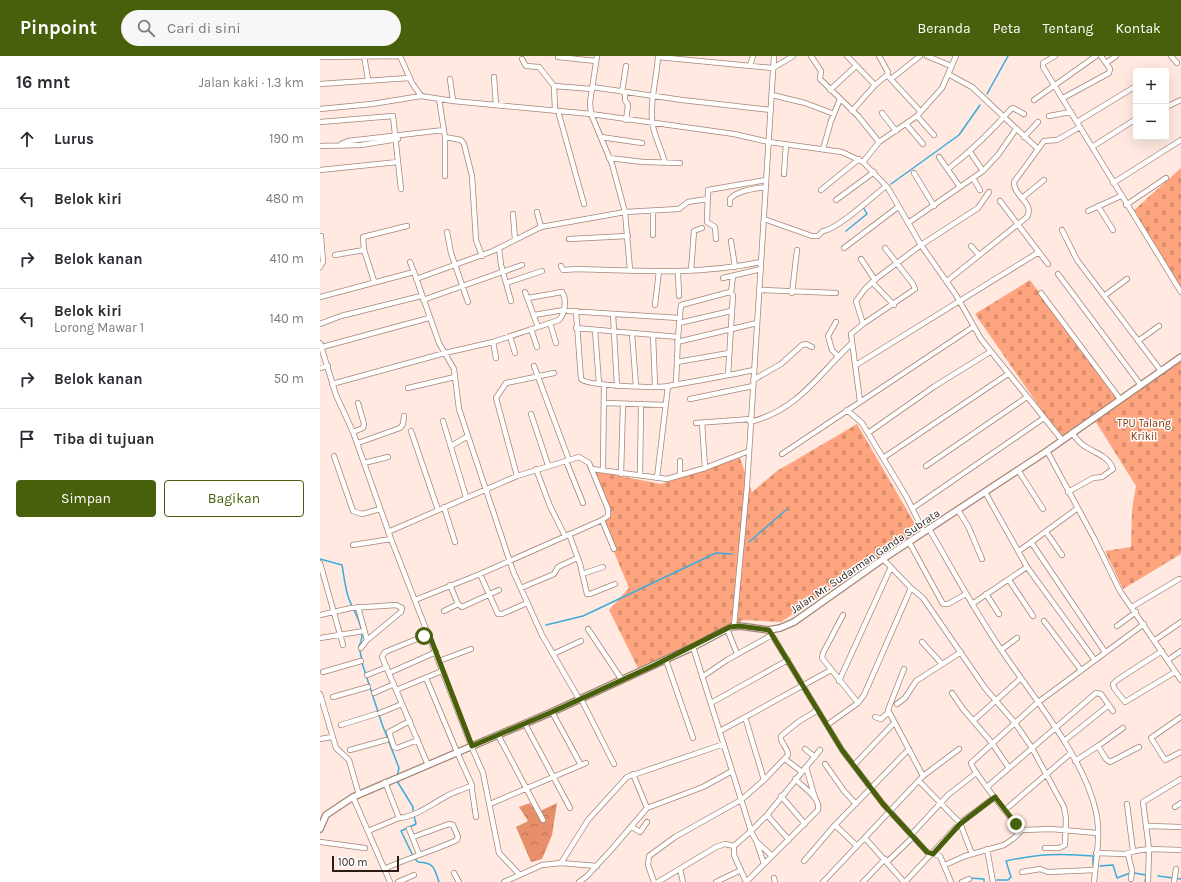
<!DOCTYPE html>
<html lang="id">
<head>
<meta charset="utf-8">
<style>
  body { margin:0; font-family:Karla,sans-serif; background:#f7f7f7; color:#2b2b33 }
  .controls { position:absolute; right:12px; top:12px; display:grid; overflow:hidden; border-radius:4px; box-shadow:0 4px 16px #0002 }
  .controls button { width:36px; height:36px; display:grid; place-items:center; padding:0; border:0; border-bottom:1px solid #e1e1e2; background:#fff; color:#2b2b33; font:20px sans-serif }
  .scale { position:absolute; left:12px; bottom:10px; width:67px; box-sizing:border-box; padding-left:4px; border:2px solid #2a1d18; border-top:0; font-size:11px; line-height:14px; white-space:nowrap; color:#2a1d18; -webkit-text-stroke:3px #fff; paint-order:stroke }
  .stop { position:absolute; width:12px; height:12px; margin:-9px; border:3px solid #48600b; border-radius:50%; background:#fff }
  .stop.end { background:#48600b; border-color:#fff; box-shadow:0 1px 4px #0008 }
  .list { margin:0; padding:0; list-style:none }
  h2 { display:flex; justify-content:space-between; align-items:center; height:52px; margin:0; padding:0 16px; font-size:17px }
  h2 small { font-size:13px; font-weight:400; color:#7c7c81 }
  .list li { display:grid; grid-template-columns:26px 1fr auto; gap:12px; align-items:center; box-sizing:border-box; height:60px; padding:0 16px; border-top:1px solid #e1e1e2 }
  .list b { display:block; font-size:15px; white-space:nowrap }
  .list p { margin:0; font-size:13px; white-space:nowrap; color:#7c7c81 }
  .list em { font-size:13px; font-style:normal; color:#7c7c81 }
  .actions { display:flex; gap:8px; padding:12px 16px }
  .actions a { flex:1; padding:9px 0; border:1px solid #48600b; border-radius:4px; text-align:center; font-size:14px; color:#48600b }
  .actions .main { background:#48600b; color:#fff }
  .icon { flex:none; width:22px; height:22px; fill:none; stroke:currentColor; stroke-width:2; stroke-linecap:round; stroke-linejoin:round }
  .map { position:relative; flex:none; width:861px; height:826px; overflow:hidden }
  header { display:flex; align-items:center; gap:24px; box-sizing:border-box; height:56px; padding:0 20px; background:#48600b; color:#fff }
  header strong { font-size:19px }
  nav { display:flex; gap:22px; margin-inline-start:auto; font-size:14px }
  .search { width:280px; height:36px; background:#f7f7f7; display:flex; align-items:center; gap:10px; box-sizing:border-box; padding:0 14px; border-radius:22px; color:#7c7c81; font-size:15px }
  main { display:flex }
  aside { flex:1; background:#fff }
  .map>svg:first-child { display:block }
  .forest { fill:url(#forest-crowns) }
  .cemetery { fill:url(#cemetery-stones) }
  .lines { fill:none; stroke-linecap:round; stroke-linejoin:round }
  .stream { stroke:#3dabda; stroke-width:1.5 }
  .minor-casing { stroke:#a58577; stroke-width:6 }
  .tertiary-casing { stroke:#a58577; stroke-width:8 }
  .minor { stroke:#fff; stroke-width:4.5 }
  .tertiary { stroke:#fff; stroke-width:5.5 }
  .route { stroke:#48600b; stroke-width:5 }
  .labels { text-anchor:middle; stroke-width:3; stroke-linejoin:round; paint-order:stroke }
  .park-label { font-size:11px; fill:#823409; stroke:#fff }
  .street-label { font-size:11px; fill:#2a1d18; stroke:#fff }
</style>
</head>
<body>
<header>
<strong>Pinpoint</strong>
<div class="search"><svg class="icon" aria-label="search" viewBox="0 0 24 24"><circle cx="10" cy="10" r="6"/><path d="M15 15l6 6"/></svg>Cari di sini</div>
<nav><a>Beranda</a><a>Peta</a><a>Tentang</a><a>Kontak</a></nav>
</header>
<main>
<aside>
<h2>16 mnt<small>Jalan kaki · 1.3 km</small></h2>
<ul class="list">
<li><svg class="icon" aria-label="ahead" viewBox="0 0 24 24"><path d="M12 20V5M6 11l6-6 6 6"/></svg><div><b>Lurus</b></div><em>190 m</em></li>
<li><svg class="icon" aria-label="left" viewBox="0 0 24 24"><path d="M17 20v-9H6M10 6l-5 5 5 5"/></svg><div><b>Belok kiri</b></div><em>480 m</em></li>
<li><svg class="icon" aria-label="right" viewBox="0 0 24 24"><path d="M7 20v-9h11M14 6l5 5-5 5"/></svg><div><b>Belok kanan</b></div><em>410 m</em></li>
<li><svg class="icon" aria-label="left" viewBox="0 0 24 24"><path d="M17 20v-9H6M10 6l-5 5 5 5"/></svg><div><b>Belok kiri</b><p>Lorong Mawar 1</p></div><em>140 m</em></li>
<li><svg class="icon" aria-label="right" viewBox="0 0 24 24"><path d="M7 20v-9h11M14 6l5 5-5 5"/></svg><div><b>Belok kanan</b></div><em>50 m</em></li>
<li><svg class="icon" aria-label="arrive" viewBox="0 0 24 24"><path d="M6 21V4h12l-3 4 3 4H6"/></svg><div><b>Tiba di tujuan</b></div></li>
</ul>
<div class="actions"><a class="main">Simpan</a><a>Bagikan</a></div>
</aside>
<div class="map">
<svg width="861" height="826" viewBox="0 0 861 826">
  <defs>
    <pattern id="forest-crowns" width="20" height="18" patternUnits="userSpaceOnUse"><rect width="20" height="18" fill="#e78f6a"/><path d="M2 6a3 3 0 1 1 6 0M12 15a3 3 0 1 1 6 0" fill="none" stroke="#bb7456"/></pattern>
    <pattern id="cemetery-stones" width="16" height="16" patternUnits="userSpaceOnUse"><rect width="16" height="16" fill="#fea57f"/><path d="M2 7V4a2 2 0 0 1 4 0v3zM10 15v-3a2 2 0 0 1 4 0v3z" fill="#da8e6d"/></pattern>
  </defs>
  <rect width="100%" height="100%" fill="#ffe9e0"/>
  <path class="forest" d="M210,747l6,10 21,-10 -5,32 -10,24 -11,3 -15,-35 12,-6 -9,-14z"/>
  <path class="cemetery" d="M861,112v124l-49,-80z
    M710,224l89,120 62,-39v193l-58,35 -18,-38 26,-4 1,-37 4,-24 -40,-64 -35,16 -86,-124z
    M537,368l62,107 -138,91 -38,-2 -105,48 -29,-58 20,-22 -28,-67 9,-3 -21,-48 72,14 79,-26 12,34 25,-21z"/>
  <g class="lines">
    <path class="stream" d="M667,38l21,-38
      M571,128l68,-49 21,-30
      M526,175l21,-17 -4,-7
      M429,486l38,-33
      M0,503l22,6c2,11 3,23 7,34 5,13 19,33 10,47l4,20 19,58 17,44 -2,9
      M226,569l37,-9 133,-63 16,1
      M77,725l16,26v4
      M93,800l-12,-25 15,-7 -2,-8
      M95,803l3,3c17,1 16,6 21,20
      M780,810l13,-1 4,13 13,-5
      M814,817l12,2 -1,7
      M838,820l23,3
      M649,822l15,1v2
      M677,824h11l3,-3 -5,-16c32,-7 54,-8 87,-5v9
      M639,826l7,-4"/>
    <g class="minor-casing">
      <path id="minor" d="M44,0l4,23
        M80,0l12,27 9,13 32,5 138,13 143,20 35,8 73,10 21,10 25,26 33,57 35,50 25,44 81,101
        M338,0c-1,22 -8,43 -6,65 1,13 10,29 13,42
        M491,0l10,15 -1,8 38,37 21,26
        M527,0l28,29
        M559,0l9,16 -1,3 34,37
        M607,0l24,10
        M735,0l-12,7v4l138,225
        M851,0l6,7
        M0,1l80,-1
        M238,1l38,4
        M338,1l115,11 20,-12
        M202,3l4,7 13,1 15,19 1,24
        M786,7l10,-7
        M430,10l3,-10
        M628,18l24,13 66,62
        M174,21l2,28
        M130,23l3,22
        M571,23l29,-23
        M0,28l89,-6
        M234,30l38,3
        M272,31l90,13 89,10
        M510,34l26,-24
        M302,36l4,-26
        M305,36v8l3,5 -2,15
        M452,39l33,8 29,11
        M743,42l46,-25 1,-4 -9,-13
        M119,43l6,38v39
        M714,44l62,-44
        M846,51l15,-7
        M0,53l52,-5 49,-8
        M238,55l26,93
        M532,55l23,-26 12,-10
        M562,57l14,18
        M597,60l17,19
        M729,60l22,-4
        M0,66l73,-6 5,46 -78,8
        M757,66l59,-36
        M586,68l17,20
        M125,81l16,3 3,4 8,32 4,64 6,16
        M281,81l41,6
        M704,81l14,-15
        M21,88l7,-3 96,-11
        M0,90l41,-1 37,-6
        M772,91l44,-28
        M503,93l8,-28 9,-22
        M650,96l13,19
        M619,101l21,30
        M289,102l34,4 37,1
        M78,106l3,27
        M543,106l16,-20 38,-26 25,-28 14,-32
        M628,113c23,-18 43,-37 63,-60l2,-1 11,6
        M594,117l20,33
        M464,118l2,-30
        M653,122l7,12
        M793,127l68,-43
        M501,134l38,-31
        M702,142l22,-18
        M516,144l38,-28
        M680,145l48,63
        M410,148v-5c8,-9 24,-10 36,-12
        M806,149l40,-27
        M778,150l15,24
        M768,155l33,-15
        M217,156l4,15
        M193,158l2,26
        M444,163l48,17h6l5,-5c15,-2 49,-34 63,-45
        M588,167l75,-52 15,-16 18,-26
        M742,174l15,30 84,111
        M127,176l4,21 17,49
        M333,179v-24
        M249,183l59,-3
        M396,183l-1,-12 -8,-5 1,-32 58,-10
        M411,185l4,26
        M651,190l8,9
        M179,192l2,17 10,36
        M524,192l54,-41
        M15,199l29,-5
        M541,203l14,21
        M90,206l4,10
        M241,210l2,4 15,-1c63,2 121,6 183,-7
        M0,211l3,-5 -2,-26
        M310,214l-5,-58 54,-3 9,-7 19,-3
        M371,215l3,-40 8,-3
        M358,216l1,24
        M738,218l82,110
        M403,222l38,-9
        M96,223l77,-28 48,-24 84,-15 -13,-48 -21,-50 -1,-12 7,-46
        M54,225l-10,-31 -1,-13 44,-11
        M627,225l80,-64c8,-14 -14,-21 -13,-35l30,-41 13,-1 23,-13
        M552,226l22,23
        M186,227l36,-12
        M440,234l76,3
        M205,236l13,35
        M411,237l2,-17
        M472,237l5,-43
        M721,237l79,106
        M784,240l23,-17
        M0,241l94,-25 25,71 15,26 5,40 54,162 29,64 37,64
        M103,244l99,-35
        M335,249l4,-34
        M248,255l111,7
        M256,255l5,68c5,7 76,9 87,7 29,-5 57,-10 86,-16
        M293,258l4,72
        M214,259l30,-5
        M516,266l-8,14 4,14 6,6
        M230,267l6,20
        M359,267l52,-12
        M0,268l21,-8 80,-20
        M543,268l52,-35 -2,-5 -28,-36
        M256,272l102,9
        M211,273l6,18
        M275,274l4,54
        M312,278l4,52
        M333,279l2,51
        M190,280l5,17
        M818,285l21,-15
        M173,286l3,16
        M357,286l80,-19
        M0,287l16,52 17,37 38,107 82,211 10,23 16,80 20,21
        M2,291l107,-29
        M357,306l52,-9
        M536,309l183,-113
        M214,310l35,94
        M0,312l8,-2
        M433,324l28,-16 21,-19 4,-1 6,3
        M12,328l113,-31 48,-11 66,-22c6,-6 8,-21 3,-28l-34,6
        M356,328l2,-47 3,-32 49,-13 3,3 -5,80
        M88,332l47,-11
        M370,343l63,-13
        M540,345l-9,-67 12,-10 -7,-23 9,-12 12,-11 44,-33 57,-37 11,-16
        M285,347l61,2
        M527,354l15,13 44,73 18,36
        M211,358l17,51
        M123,365l23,76
        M430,366c48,-12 67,-46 101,-78
        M376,367l55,-4
        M382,367l3,45
        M91,375l27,79
        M33,376l10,-4 1,-4 -6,-21
        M548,377l67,-47 55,-34
        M38,387l42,-15 3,-4 1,-8
        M131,390l17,-10
        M727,395l47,87 26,53 61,89
        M462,398l191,-127
        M14,400l19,55 9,3 18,-5
        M563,402l125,-84
        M246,405l17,42
        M360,405v14
        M44,407l24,-6
        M606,410l101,-69
        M216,413l14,37 15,30
        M272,413l75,10 38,-11 44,-17
        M283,414l1,-85
        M698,414l25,39
        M301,418l2,-70
        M320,419l1,-71
        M197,420l-21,-78 10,-15 48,-10
        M337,422l11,-92
        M665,436l42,75 67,92
        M748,436l25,-14 9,-1 11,-8c-5,-13 -16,-15 -27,-22 -6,-3 -10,-9 -14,-14
        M124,451l11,35
        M593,452l131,-90
        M638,454l10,16 14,33
        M609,473c24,41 46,83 73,122 31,46 83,108 94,161 5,22 0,48 -2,70
        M68,476l129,-56 62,-19 10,6 19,46v7l-6,4
        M726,476l16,23
        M249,478l11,30 7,30h3l25,-10
        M589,486l34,62h5l18,-10
        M711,486l74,110
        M33,489l38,-6
        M699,495l59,-43
        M0,507l23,82
        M160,518l18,40h4l25,-11
        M262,518l21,-7
        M689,524l24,36
        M130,529l8,19 4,3 37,-17
        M201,532l33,-14 4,-7 19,-9
        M591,532l12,10 62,90 30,35 17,25 32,59 2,11 -1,27 -6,3h-14
        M666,538l13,20
        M95,544l65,-26 122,-54 12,29
        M652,548l55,-37
        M38,551l9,33
        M812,551l47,-28
        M124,555l14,-7
        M0,559l31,-7 45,-3 6,3 -1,4 -34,28 -6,8
        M523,559l-20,38 -1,5 36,45
        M724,565l37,49
        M414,570l13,-140 27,-430
        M797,570l19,-14
        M268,573l34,51
        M407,573l9,22
        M449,574l73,120 41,54 44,48 13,4 11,26
        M0,582l44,-7
        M835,584l26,-18
        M602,586l20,22
        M373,591l58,184 5,10 16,15
        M681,594l16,-12
        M842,595l-45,29 -4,4 1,4 11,14 50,-30
        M233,598l28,-13
        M346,604l27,78
        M848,604l13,-9
        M119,605l32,-12
        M584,613l-16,41 35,66
        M3,616l38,-11
        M69,617l47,-21
        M47,619l20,-8
        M382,621l25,-17 45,-25
        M106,622l31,74 14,31 5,34
        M519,625l52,-114
        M76,634l46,-19
        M54,637l20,-9
        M632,637l11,16 29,34 17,25
        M0,638l16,54 13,12 10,35
        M13,641l35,-10
        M261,643l33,65
        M391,647l77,-43
        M577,648l8,-6 11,-17 45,-29
        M232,656l29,53
        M60,657l22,-9
        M425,661l19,63
        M555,661l6,2 8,-7
        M861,661l-30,21 14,22 16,-8
        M90,665l-21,11 5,15 3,1 21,-8
        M653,665l48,-43
        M205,668l45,84
        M21,669l35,-11
        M507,669l31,-22 6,-8 47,-107 -28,-29
        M400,675l111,-61
        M178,679l45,85
        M0,683l12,-2
        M744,685l45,-36
        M778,690l25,-18
        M485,693l10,8
        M30,694l36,-10
        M465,703l17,13
        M755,705l23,-15 8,13 4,3 29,-15
        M505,708l19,27 12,13
        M108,709l-46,-108 3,-5 44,-18
        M534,709l40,-42
        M486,711l9,31
        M313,718l14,34
        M599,725l41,42 12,31
        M667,731l109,-94 5,1 12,17
        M461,740l24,28
        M33,741l37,85
        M170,748l96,-41
        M807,748l6,47
        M855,751l6,-4
        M685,754l66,-57
        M447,759l22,25
        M79,762c16,-1 33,-14 46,-21 8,-5 18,-7 27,-12
        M515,769l22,21
        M828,770l33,1
        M312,771l8,5 7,-10
        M89,773l10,25
        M48,775l31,-13 -14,-36
        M777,777l-46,-4 -29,1c-8,-6 -49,-59 -51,-67l66,-60 107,-79
        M591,779l37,-40 28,-22
        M545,782l39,44
        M0,786l45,6
        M437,787l7,21
        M667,793l6,33
        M776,797l29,1 10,-3 14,-2 32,1
        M808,798l4,17 -1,8
        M484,805l31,-36 74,-76
        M567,806l26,-25
        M241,807l27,-43 39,-43 97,-33
        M625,809l20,-9 39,-11 9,-6 9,-9
        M64,813c24,-11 49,-18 73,-29l1,-3 -5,-12 -4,-1 -36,13
        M360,813l3,13
        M702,816l18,-3 8,3 47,-2
        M134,817l5,9
        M454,822l1,4
        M78,826l16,-7
        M184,826l38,-17 19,-2 36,3
        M259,826l7,-5 26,-28 35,-41 56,-21 29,-16
        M334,826l-6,-17 1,-9 26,-19 66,-37 23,-20 24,-25c0,-8 -9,-13 -7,-19l17,-14 20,-12
        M338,826l58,-35 9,-3 9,2
        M396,826l25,-12
        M426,826l-12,-27v-9l17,-15 16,-16 53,-65
        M426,826l72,-72c3,-12 -15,-23 -23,-31
        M503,826l100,-106 36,-27
        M543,826l22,-23
        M585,826l55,-59 35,-26
        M642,826l7,-3
        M828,826l1,-33 -6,-47 38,-23
        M854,826l2,-13"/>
    </g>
    <g class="tertiary-casing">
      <path id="tertiary" d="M0,773l6,-14 27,-18 199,-85 141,-65 38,-20 8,-1 30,4 11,-2 14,-6 89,-63 164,-108 134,-94"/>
    </g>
    <use href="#minor" class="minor"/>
    <use href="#tertiary" class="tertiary"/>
  </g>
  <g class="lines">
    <path class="route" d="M104,580l5,-2 43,112 80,-34 103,-47 75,-38 9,-1 30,4 73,120 41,54 44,48 6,2 27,-30 35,-27 21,27"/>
  </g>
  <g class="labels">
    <g class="park-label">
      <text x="824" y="371">TPU Talang<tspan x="824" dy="13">Krikil</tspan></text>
    </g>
    <g class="street-label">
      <text transform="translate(545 505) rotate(-34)" y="4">Jalan Mr. Sudarman Ganda Subrata</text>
    </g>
  </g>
</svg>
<div class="controls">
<button>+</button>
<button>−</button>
</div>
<div class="scale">100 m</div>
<div class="stop" style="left:104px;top:580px"></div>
<div class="stop end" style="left:696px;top:768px"></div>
</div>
</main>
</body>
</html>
